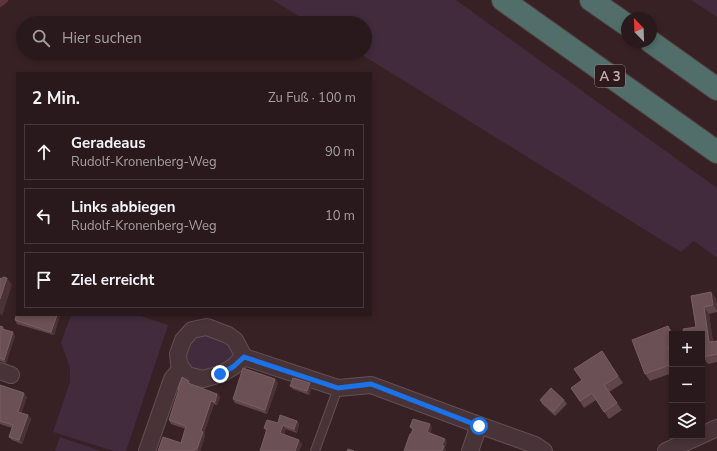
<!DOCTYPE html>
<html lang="de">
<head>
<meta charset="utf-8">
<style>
  body { margin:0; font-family:"Nunito Sans",sans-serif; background:#322225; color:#f1f3f6 }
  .controls { position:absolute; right:12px; bottom:12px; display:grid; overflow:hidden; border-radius:0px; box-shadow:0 2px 6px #0003 }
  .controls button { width:36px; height:36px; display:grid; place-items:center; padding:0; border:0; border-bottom:1px solid #46383b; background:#2a191c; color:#f1f3f6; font:20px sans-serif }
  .compass { position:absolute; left:621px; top:12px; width:36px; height:36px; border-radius:50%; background:#2a191c; box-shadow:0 2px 6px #0003; rotate:337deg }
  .stop { position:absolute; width:12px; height:12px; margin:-9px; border:3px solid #1a73e8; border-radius:50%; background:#fff }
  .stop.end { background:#1a73e8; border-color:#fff; box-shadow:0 1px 4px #0008 }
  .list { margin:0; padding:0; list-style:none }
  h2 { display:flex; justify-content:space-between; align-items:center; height:52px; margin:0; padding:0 16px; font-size:17px }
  h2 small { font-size:13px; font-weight:400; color:#a5a0a3 }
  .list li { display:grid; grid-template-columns:26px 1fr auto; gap:12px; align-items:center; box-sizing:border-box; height:56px; margin:0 8px 8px; padding:0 8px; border:1px solid #46383b; border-radius:0px }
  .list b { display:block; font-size:15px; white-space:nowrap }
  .list p { margin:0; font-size:13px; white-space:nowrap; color:#a5a0a3 }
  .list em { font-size:13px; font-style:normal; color:#a5a0a3 }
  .icon { flex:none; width:22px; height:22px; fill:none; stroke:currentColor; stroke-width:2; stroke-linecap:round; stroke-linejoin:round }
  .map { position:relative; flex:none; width:717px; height:451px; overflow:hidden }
  .search { position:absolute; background:#2a191c; box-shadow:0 2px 6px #0003; left:16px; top:16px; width:356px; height:44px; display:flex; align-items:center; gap:10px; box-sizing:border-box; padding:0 14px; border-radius:22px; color:#a5a0a3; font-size:15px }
  .panel { position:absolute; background:#2a191c; box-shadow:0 2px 6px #0003; left:16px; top:72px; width:356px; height:244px; border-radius:0px }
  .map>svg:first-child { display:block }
  .green { fill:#412b3d }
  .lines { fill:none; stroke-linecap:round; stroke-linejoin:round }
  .stream { stroke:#5f353c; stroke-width:6 }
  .service-casing { stroke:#634f52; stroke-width:10 }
  .minor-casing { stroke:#634f52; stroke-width:18 }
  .motorway-casing { stroke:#503c3f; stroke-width:24 }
  .service { stroke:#483438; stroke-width:8 }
  .minor { stroke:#483438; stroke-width:16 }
  .motorway { stroke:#516e6a; stroke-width:22 }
  .wall { fill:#60454a }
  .shaded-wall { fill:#4b3236 }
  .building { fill:#6b5055; stroke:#795f64 }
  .route { stroke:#1a73e8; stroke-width:5 }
  .labels { text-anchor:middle; stroke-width:4; stroke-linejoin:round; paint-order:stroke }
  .shield { fill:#2d1a1d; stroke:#978285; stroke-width:1 }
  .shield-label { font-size:13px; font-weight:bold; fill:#c5afb2 }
</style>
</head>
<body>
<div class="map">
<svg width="717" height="451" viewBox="0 0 717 451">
  <rect width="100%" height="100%" fill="#382125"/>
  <path class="green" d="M273,0h183l261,188v70l-23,-17 -13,11 -322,-199h6v-30h-55z
    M691,0h26v17z
    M71,315h67l30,10 -42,126h-12l-61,-19 17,-50v-14l-9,-25z
    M205,334l24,9 6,11c-1,1 -3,5 -4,5 -5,6 -23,14 -31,13 -7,0 -12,-5 -16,-10l3,-16 5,-7z
    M60,437l41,14h-46z"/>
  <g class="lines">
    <path class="stream" d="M0,4l5,-4"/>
    <g class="service-casing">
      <path id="service" d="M315,451l23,-63"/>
    </g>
    <g class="minor-casing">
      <path id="minor" d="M244,357l-11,10 -12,7 -18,5 -16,-4 -8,-11 -1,-10 5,-14 9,-10 15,-3 21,8 7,5 9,17 94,31 33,-3 108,40 56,20 9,6
        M0,371l11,4
        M702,435l15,-7
        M147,451l25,-72 9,-11
        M470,451l9,-26
        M666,451l34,-15"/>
    </g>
    <g class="motorway-casing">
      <path id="motorway" d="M503,0l214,152
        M591,0l36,25
        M651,42l66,47"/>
    </g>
    <use href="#service" class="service"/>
    <use href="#minor" class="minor"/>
    <use href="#motorway" class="motorway"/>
  </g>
  <path class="wall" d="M711,292l5,7 1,5v8l-8,2 4,28 4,-1v21l-9,2 -5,-7v-3h-1v-20l-6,-7 -5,-31z
    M60,315l-6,20 -37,-11 -2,-4z
    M0,326l15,10 -9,27 -6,-2z
    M668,326l5,7 -1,1v39l-22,8 -5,-7z
    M606,358l17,25 -14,9 13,18 -13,9 -13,-19 -12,8 -13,-20 11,-8z
    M275,379l3,4 -11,31 -32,-11 -2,-4z
    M189,381l3,4 25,9 3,3 -3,8 -3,-1 -10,29 1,3 -5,15h-42l23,-8 5,-14 -15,-5 -2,-4 10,-30 -1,-1z
    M0,385l27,12 -6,16 7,2 3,4 -9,25 -10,-4 -3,-3 3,-9 -12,-4z
    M290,386l22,1 -3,8 -16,-6z
    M540,400h24l3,4 -12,12 -13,-12z
    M297,421l2,3 -2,9 -11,-4 -2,5 18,10 -3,7h-39l6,-20 -2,-3 14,-5z"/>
  <path class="shaded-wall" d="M7,278l5,7 -10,31 -2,-2v-15z
    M711,292l5,7 1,11 -4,-5z
    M704,307l5,7 5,35 -5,-7z
    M57,315h3l-6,20 -3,-3z
    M668,326l5,7v1h-1v2z
    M13,332l2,4 -9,27 -2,-3z
    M275,379l3,4 -11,31 -2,-4z
    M189,381l3,3 -1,3 -3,-4z
    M310,383l2,4 -3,8 -2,-4z
    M24,393l3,4 -6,18 -3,-3z
    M217,394l3,3 -3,8 -2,-3z
    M211,401l3,3 -10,29 1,3 -5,15h-1l-2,-2 4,-18z
    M28,415l3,4 -9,25 -3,-4z
    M297,421l2,3 -2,9 -3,-4z
    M430,424l2,4 -2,8 -3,-4z
    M283,425l3,4 -3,8 -3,-4z
    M445,439l2,3 -2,6 1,1v2h-4v-6z
    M299,440l3,4 -3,7h-4z"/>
  <path class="building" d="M3,277l4,1 -7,21v-21l2,1z
    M711,292l2,13 -9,2 5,35 8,-1v13l-14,3 -1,-8v-15h-18l-1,-5 13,-2 -5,-31z
    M17,313v2h40l-6,17 -36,-12z
    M0,326l3,1 -1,2 11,3 -9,28 -4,-2z
    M668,326l4,10v9l-4,2 4,9v8l-27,10 -13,-34z
    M602,351l16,25 -14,9 13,18 -13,9 -12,-19 -12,8 -9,-13 11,-8 -8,-11z
    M243,368l32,11 -10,31 -32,-11z
    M182,377l7,4 -1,2 29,11 -2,8 -4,-1 -10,30 2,1 -6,17 -2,-1 -1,3h-36l5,-14 18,6 5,-17 -17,-6 10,-31h-1z
    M293,378l17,5 -3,8 -17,-5z
    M0,385l24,8 -6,19 10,3 -9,25 -10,-3 4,-12 -13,-4z
    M551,388l13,12 -11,12 -13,-12z
    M280,415l17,6 -3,8 -11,-4 -3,8 19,7 -4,11h-35l7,-22 -3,-1 3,-8 11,3z
    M413,419l17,5 -3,8 18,7 -3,6 2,1 -2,5h-38l6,-17h1l2,-5 -3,-2z
    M348,449l6,2h-7z"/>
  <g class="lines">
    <path class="route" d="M220,374l13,-7 11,-10 94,31 33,-4 108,42"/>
  </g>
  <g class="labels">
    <rect class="shield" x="595" y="65" width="30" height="22" rx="3"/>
    <g class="shield-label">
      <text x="610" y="81">A 3</text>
    </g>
  </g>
</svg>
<div class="controls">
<button>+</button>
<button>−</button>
<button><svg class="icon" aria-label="layers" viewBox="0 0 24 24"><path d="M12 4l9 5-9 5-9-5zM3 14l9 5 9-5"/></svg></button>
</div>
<svg class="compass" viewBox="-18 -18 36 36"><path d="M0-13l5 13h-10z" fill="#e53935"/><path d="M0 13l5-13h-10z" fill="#a5a0a3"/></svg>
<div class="stop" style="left:479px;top:426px"></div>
<div class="stop end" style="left:220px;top:374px"></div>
<div class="search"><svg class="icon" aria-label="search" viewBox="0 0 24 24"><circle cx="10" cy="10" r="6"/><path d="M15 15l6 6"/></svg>Hier suchen</div>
<section class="panel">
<h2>2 Min.<small>Zu Fuß · 100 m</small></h2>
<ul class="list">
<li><svg class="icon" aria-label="ahead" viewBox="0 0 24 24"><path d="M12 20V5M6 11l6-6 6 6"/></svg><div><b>Geradeaus</b><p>Rudolf-Kronenberg-Weg</p></div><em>90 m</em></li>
<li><svg class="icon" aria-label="left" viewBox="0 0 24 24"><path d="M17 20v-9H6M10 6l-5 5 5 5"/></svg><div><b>Links abbiegen</b><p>Rudolf-Kronenberg-Weg</p></div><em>10 m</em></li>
<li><svg class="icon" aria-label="arrive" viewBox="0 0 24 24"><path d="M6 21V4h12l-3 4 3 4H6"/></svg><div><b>Ziel erreicht</b></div></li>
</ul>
</section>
</div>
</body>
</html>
